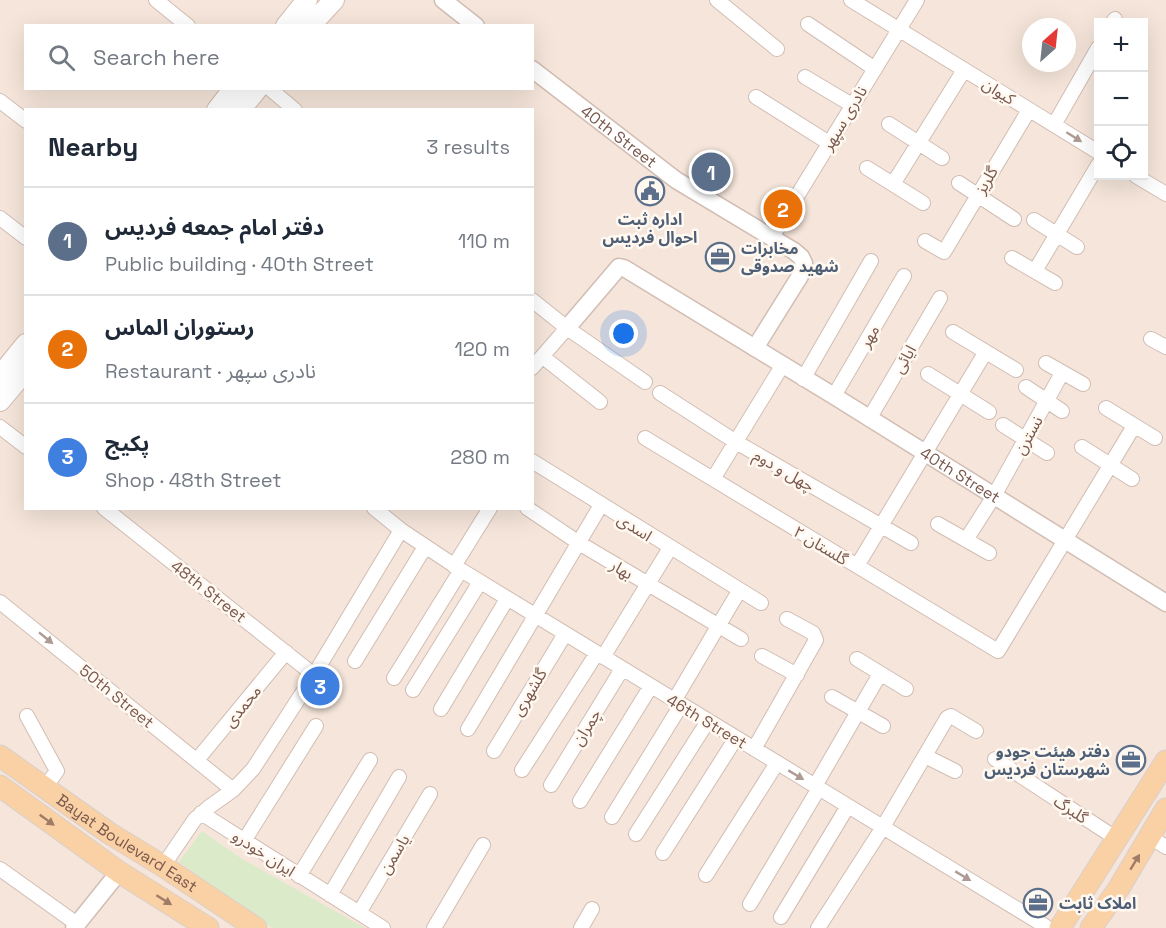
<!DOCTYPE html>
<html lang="en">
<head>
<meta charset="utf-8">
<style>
  body { margin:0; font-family:"Space Grotesk","Noto Sans Arabic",sans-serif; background:#f6f6f7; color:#1f2937 }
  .controls { position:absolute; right:18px; top:18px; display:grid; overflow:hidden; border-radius:0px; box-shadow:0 6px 24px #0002 }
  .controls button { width:54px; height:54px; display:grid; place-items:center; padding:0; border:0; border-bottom:2px solid #e0e1e3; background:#fff; color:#1f2937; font:30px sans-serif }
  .compass { position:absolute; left:1022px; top:18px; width:54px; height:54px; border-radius:50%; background:#fff; box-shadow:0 6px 24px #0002; rotate:27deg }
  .you { position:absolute; left:624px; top:334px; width:21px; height:21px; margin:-15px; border:4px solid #fff; border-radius:50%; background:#1a73e8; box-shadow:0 0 0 9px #1a73e833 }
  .badge { display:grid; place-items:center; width:39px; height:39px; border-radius:50%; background:#ea580c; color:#fff; font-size:20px; font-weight:700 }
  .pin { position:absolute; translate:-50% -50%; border:3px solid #fff; box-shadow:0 2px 6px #0006 }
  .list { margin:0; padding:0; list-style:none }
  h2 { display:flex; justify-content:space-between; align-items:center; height:78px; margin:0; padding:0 24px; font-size:26px }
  h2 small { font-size:20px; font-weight:400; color:#747a83 }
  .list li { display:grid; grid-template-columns:39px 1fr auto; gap:18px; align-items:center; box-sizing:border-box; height:108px; padding:0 24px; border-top:2px solid #e0e1e3 }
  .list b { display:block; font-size:22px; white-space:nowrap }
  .list p { margin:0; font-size:20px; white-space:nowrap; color:#747a83 }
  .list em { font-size:20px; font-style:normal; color:#747a83 }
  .icon { flex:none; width:33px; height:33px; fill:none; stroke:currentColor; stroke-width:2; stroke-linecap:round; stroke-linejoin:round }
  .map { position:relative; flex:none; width:1166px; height:928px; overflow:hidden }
  .search { position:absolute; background:#fff; box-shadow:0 6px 24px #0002; left:24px; top:24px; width:510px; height:66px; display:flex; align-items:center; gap:15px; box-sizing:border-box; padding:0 21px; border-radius:0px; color:#747a83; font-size:22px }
  .panel { position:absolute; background:#fff; box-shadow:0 6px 24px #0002; left:24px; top:108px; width:510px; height:402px; border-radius:0px }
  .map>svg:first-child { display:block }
  .residential { fill:#f5e5da; fill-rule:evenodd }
  .green { fill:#dbebc9 }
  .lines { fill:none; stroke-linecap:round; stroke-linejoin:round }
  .minor-casing { stroke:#d2bdb3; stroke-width:16 }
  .tertiary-casing { stroke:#d2bdb3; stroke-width:19 }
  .secondary-casing { stroke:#d5bcb0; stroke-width:22 }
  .primary-casing { stroke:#d9d0cd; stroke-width:23 }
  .minor { stroke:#fff; stroke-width:14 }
  .tertiary { stroke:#fff; stroke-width:16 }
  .secondary { stroke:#fff; stroke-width:20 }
  .primary { stroke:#fad0a5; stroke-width:21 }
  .oneway { fill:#af9b94 }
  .oneway2 { fill:#a07c67 }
  .labels { text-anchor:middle; stroke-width:5; stroke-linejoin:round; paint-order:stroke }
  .street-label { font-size:16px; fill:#79584d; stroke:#fff9f2 }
  .service-label { font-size:16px; font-weight:bold; fill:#4e5e75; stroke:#fff9f2; text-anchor:start }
</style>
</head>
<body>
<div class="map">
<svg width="1166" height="928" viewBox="0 0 1166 928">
  <rect width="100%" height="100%" fill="#fdf4ec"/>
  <path class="residential" d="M0,0h1166v928h-1166zM1098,22h46v154h-46zM26,26h506v62h-506zM1031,27h36v36h-36zM26,110h506v398h-506z"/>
  <path class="green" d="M202,831l40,28 123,69h-93l-93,-66z"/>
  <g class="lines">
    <g class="minor-casing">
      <path id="minor" d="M156,0l32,26
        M717,0l60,49
        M851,0l247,152
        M1113,22l2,-3
        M808,24l67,45
        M805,77l47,28
        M269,88l26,22
        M756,97l73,46
        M0,101l26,20
        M889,124l53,34
        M1054,125l44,-77
        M867,168l56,35
        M1136,176l30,18
        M959,183l55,36
        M893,184l71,-114
        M0,218l26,20
        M1034,220l43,27
        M772,237l145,-237
        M925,241l19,11 85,-142
        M1012,258l43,25
        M1035,271l63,-106
        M532,300l35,28 78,54
        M953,332l63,38
        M1151,339l15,8
        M543,357l57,45
        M1046,363l37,21
        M532,368l35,-40
        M928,374l61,38
        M803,379l68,-118
        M1026,387l36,24
        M660,393l76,49 175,101
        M834,396l70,-120
        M1106,408l49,30
        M869,419l71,-121
        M1003,425l44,28
        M0,427l26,20
        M645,438l353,213 136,-225
        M1082,447l50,32
        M532,461l229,142
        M713,479l69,-113
        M104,508l210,167
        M374,508l27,22 60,40 584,356
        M527,508l52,35 162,96
        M938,524l51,29
        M966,540l28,-44 68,-123
        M454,566l36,-58
        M857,566l128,-213
        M0,602l233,188
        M762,656l35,19
        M603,657l67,-109
        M857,659l49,30
        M355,661l70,-114
        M394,678l67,-108
        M413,690l67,-108
        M832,697l51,29
        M674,701l65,-110
        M441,709l66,-110
        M27,716l30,55 -12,16
        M468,729l133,-224
        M754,749l62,-109 -3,-7 -26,-14
        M494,751l71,-117
        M925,756l30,15
        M995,759l122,80
        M197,760l89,-108
        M522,770l75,-117
        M551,785l71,-116
        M815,786l65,-112
        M580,801l71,-115
        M201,813l182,115
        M612,817l69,-112
        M636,834l72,-113
        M1150,837l16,10
        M244,841l72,-115
        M663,853l73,-115
        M163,866l32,-47 14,-12 24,-17 20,-21 61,-94 87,-145
        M0,869l77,55
        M706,875l71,-112
        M299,876l71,-116
        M330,895l69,-118
        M750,904l69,-116
        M359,913l71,-119
        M781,917l67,-111
        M434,928l49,-83
        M581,928l11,-19
        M818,928l65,-101 64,-109 4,-2 25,15"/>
    </g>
    <g class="tertiary-casing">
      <g id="tertiary">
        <path d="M443,0l33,26"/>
        <path id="s1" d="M532,69l144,111 118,71 7,6 3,6 -4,13 -45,72"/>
        <path id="s2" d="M567,328l52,-61 5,1 210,128 332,207"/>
        <path d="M74,928l45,-56"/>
      </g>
    </g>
    <g class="secondary-casing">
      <path id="secondary" d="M286,26l21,-26
        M310,26l24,-26
        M217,110l17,-22
        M240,110l18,-22
        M0,376l26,-32
        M0,401l26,-31"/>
    </g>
    <g class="primary-casing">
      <g id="primary">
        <path id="s3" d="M0,756l109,77 54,33 93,62"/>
        <path d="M0,786l119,86 89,56"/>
        <path d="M1060,928l106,-167"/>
        <path d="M1091,928l28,-40 47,-79"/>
      </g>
    </g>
    <use href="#minor" class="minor"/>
    <use href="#tertiary" class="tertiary"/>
    <use href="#secondary" class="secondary"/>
    <use href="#primary" class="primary"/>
  </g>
  <defs><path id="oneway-solid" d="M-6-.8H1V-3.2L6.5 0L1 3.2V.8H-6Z" transform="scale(1.5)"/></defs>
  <g class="oneway">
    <use href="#oneway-solid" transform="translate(1074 137) rotate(32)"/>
    <use href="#oneway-solid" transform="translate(46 638) rotate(39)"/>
    <use href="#oneway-solid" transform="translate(796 775) rotate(31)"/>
    <use href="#oneway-solid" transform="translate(963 876) rotate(31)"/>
  </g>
  <g class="oneway2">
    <use href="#oneway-solid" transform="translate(47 820) rotate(36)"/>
    <use href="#oneway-solid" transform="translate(1135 862) rotate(-59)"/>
    <use href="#oneway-solid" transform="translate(164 900) rotate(32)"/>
  </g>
  <defs>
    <g id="civic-ring" transform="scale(1.5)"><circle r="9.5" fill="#fff9f2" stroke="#5c6f8a" stroke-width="1.5"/><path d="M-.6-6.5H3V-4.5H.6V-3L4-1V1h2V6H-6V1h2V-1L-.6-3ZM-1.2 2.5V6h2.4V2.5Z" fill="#5c6f8a"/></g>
    <g id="office-ring" transform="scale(1.5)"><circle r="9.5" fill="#fff9f2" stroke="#5c6f8a" stroke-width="1.5"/><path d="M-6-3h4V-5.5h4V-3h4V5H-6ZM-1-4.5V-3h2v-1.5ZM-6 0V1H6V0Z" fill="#5c6f8a"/></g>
  </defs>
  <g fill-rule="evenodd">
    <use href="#civic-ring" x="650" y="191"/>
    <use href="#office-ring" x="720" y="257"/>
    <use href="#office-ring" x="1131" y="760"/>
    <use href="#office-ring" x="1038" y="903"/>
  </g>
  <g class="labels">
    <g class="street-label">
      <text transform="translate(999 91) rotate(32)" y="6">کیوان</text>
      <text transform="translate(844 118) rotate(-59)" y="6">نادری سپهر</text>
      <text dy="6" stroke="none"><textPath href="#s1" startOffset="110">40th Street</textPath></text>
      <text transform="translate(986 180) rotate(-59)" y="6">گلریز</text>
      <text transform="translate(869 336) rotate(-60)" y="6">مهر</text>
      <text transform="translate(904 359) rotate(-60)" y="6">ایائی</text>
      <text transform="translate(1028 435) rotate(-61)" y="6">نسترن</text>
      <text transform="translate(784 470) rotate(30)" y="6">چهل و دوم</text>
      <text dy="6" stroke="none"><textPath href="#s2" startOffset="480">40th Street</textPath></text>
      <text transform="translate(635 527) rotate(32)" y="6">اسدی</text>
      <text transform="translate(821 545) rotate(31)" y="6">گلستان ۲</text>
      <text transform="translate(622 569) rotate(31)" y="6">بهار</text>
      <text transform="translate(209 591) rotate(38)" y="6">48th Street</text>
      <text transform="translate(529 692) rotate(-59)" y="6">گلشهری</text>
      <text transform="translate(117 696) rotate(39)" y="6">50th Street</text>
      <text transform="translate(242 706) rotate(-51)" y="6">محمدی</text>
      <text transform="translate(707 721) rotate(31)" y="6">46th Street</text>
      <text transform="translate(586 727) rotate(-58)" y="6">چمران</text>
      <text transform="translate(1071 809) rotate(33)" y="6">گلبرگ</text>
      <text dy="6" stroke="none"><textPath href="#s3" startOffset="154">Bayat Boulevard East</textPath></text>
      <text transform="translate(264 853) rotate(33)" y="6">ایران خودرو</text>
      <text transform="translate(394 854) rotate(-59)" y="6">یاسمن</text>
    </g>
    <g class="service-label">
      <text x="650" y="225" text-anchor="middle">اداره ثبت<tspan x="650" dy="18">احوال فردیس</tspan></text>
      <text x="741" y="254">مخابرات<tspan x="741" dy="18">شهید صدوقی</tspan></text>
      <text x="1110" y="757" text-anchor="end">دفتر هیئت جودو<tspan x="1110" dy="18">شهرستان فردیس</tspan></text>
      <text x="1059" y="909">املاک ثابت</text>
    </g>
  </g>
</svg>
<div class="controls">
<button>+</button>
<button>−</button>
<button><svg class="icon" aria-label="locate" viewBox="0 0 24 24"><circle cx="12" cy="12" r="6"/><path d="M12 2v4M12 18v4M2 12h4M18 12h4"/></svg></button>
</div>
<svg class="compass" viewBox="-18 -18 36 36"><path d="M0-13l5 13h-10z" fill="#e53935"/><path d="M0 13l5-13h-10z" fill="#747a83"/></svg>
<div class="you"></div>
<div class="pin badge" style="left:711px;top:172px;background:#5c6f8a">1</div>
<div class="pin badge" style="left:783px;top:209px;background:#e8710a">2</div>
<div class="pin badge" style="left:320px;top:686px;background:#3f7fe0">3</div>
<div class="search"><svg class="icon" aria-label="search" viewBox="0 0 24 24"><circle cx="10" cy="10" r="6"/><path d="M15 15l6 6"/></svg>Search here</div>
<section class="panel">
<h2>Nearby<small>3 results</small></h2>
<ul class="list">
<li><span class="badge" style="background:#5c6f8a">1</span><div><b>دفتر امام جمعه فردیس</b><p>Public building · 40th Street</p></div><em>110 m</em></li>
<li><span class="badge" style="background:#e8710a">2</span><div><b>رستوران الماس</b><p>Restaurant · نادری سپهر</p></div><em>120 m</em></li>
<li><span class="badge" style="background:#3f7fe0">3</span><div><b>پکیج</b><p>Shop · 48th Street</p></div><em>280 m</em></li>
</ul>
</section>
</div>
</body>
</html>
